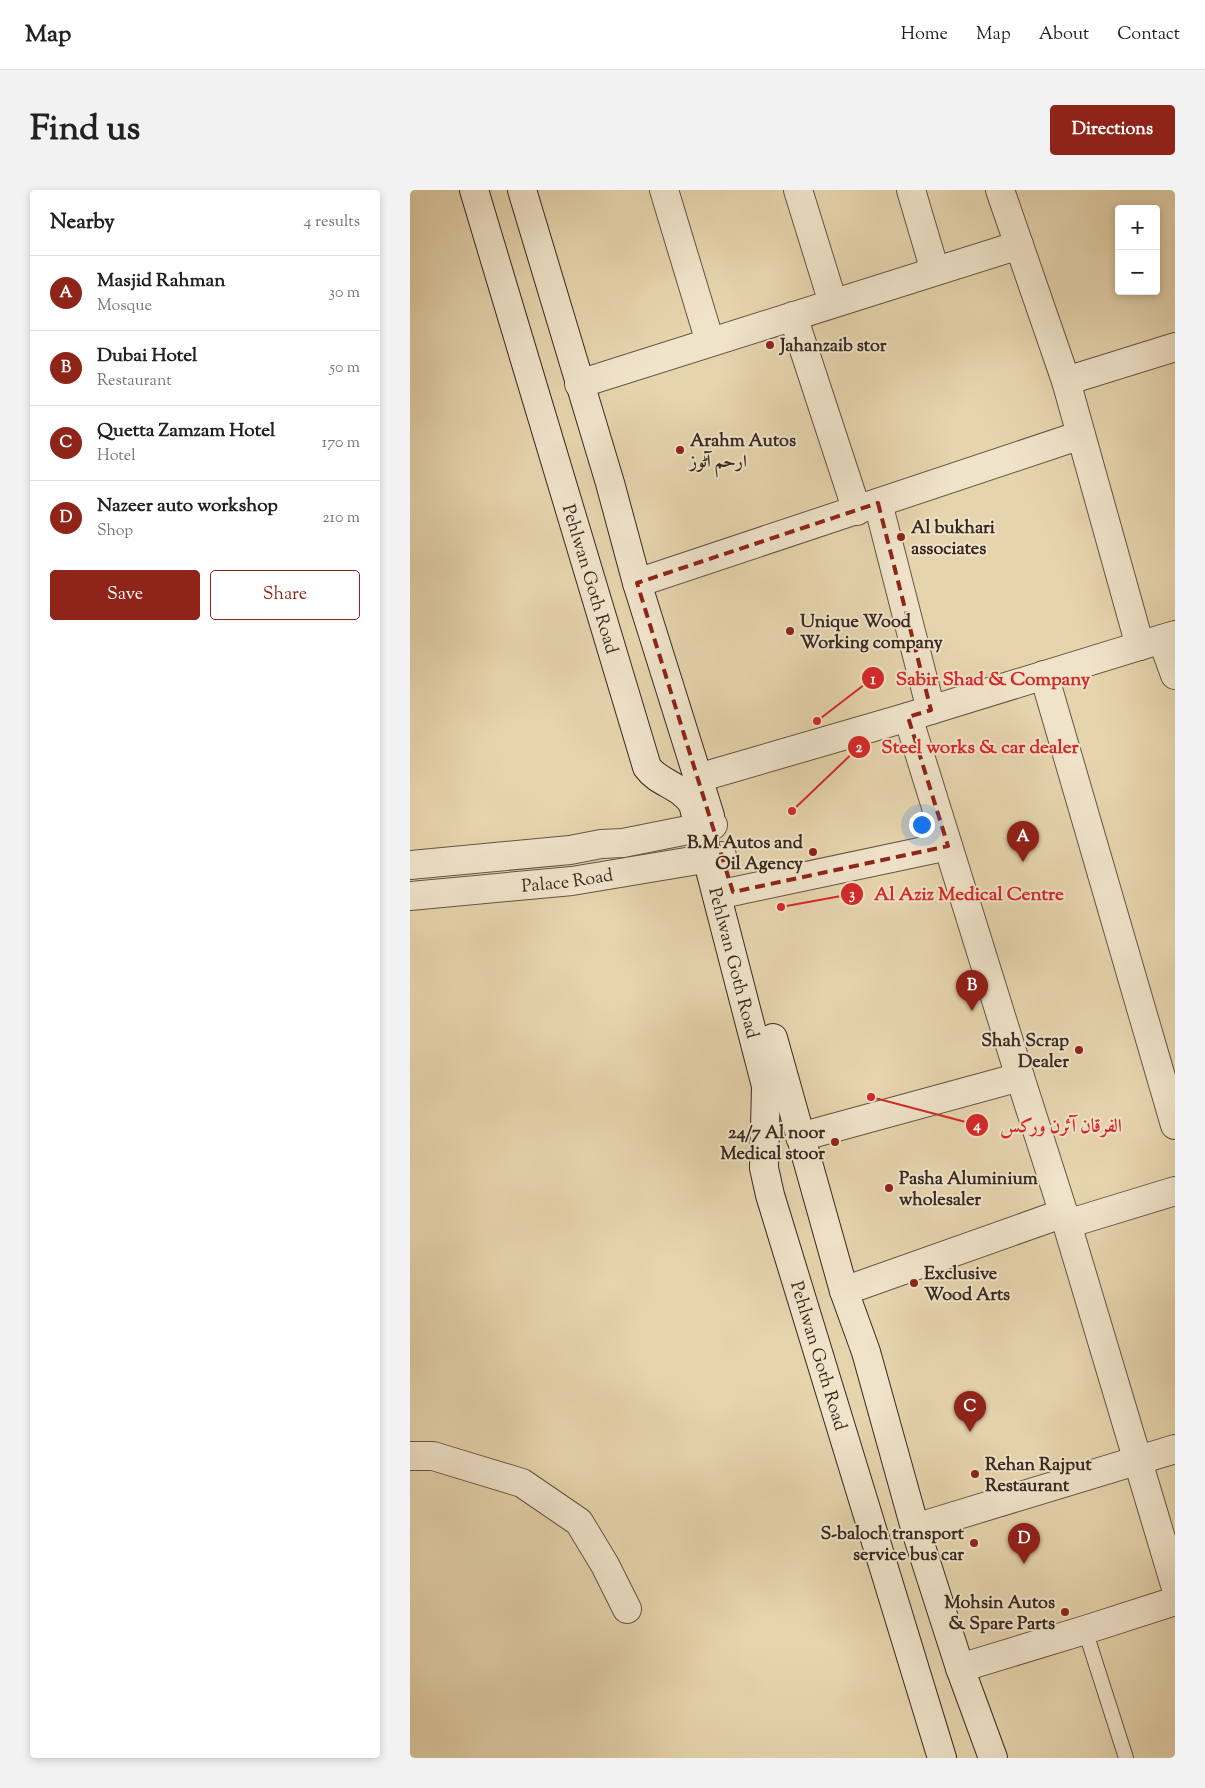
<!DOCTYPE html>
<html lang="en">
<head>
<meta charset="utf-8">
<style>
  body { margin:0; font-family:"Sorts Mill Goudy",Amiri,serif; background:#f2f2f2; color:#222 }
  .controls { position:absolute; right:15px; top:15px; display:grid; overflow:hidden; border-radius:5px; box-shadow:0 2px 8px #0003 }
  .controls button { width:45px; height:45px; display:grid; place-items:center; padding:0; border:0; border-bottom:1px solid #e0e0e0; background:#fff; color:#222; font:25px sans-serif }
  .you { position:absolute; left:511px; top:634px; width:18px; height:18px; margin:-12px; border:4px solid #fff; border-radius:50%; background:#1a73e8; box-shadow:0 0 0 8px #1a73e833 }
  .badge { display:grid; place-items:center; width:32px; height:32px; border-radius:50%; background:#8f2418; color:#fff; font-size:16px; font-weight:700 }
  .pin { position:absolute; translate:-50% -41px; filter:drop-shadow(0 1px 2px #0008) }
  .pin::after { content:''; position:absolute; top:26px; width:18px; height:15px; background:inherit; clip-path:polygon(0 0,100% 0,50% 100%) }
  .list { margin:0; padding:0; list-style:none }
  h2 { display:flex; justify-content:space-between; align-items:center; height:65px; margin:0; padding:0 20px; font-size:21px }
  h2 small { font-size:16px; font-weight:400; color:#767676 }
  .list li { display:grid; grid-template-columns:32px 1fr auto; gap:15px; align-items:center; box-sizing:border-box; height:75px; padding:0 20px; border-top:1px solid #e0e0e0 }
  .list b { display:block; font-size:19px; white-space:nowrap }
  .list p { margin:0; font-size:16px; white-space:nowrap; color:#767676 }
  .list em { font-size:16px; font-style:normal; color:#767676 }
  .actions { display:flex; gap:10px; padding:15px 20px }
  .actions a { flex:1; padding:11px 0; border:1px solid #8f2418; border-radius:5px; text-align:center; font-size:18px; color:#8f2418 }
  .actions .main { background:#8f2418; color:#fff }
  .map { position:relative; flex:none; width:765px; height:1568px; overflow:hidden; border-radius:5px }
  header { display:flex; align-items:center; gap:30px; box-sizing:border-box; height:70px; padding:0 25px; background:#fff; border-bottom:1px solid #e0e0e0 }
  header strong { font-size:24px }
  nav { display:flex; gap:28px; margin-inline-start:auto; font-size:18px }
  .intro { display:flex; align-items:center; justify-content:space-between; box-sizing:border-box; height:120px; padding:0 30px }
  h1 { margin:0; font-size:35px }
  .button { padding:12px 22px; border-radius:5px; background:#8f2418; color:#fff; font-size:18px; font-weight:700 }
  main { display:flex; gap:30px; padding:0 30px }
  aside { flex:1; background:#fff; border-radius:5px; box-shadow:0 2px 8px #0003 }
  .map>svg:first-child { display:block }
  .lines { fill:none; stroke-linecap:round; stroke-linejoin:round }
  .lane-casing { stroke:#645443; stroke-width:16 }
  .street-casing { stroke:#645443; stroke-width:30 }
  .secondary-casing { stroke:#382920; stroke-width:30 }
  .lane { stroke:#efe3ca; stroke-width:14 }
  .street { stroke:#efe3ca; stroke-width:28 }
  .secondary { stroke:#efe3ca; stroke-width:28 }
  .marked { fill:none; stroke:#8f2418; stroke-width:4; stroke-dasharray:10 6; stroke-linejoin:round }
  .poi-dot { fill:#8f2418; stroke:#efe3ca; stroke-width:2 }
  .labels { text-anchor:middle; stroke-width:4; stroke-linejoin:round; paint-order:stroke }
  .poi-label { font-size:18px; font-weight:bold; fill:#382920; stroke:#efe3ca; text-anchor:start }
  .street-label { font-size:18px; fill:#382920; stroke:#efe3ca }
  .leader { fill:none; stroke:#d62828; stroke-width:2 }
  .callout-dot { fill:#d62828; stroke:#efe3ca; stroke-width:2 }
  .mark-label { font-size:15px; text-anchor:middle; font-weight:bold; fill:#fff }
  .callout-label { font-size:19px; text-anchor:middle; font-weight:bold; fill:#d62828; stroke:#efe3ca; stroke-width:4; stroke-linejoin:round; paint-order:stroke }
</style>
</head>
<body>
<header>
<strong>Map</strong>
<nav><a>Home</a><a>Map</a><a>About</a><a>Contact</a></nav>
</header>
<div class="intro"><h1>Find us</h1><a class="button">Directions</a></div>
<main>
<aside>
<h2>Nearby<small>4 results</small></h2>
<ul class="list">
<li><span class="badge">A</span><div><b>Masjid Rahman</b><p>Mosque</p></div><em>30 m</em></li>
<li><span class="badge">B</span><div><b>Dubai Hotel</b><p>Restaurant</p></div><em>50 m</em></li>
<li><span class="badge">C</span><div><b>Quetta Zamzam Hotel</b><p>Hotel</p></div><em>170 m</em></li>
<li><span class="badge">D</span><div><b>Nazeer auto workshop</b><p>Shop</p></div><em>210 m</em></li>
</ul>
<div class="actions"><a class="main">Save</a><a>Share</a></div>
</aside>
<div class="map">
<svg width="765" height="1568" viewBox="0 0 765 1568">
  <rect width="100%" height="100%" fill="#e6d4ad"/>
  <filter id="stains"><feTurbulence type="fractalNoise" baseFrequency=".004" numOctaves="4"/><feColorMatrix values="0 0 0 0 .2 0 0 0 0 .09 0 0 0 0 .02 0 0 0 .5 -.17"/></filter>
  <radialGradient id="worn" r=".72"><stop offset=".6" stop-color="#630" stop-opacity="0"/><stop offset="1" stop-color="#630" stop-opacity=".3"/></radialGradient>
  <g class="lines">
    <g class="lane-casing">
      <path id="lane" d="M675,1440l41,128"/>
    </g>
    <g class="street-casing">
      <g id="street">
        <path d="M254,0l46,152"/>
        <path d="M388,0l35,113"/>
        <path d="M501,0l24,81"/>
        <path d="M590,0l66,191 74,265"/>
        <path d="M383,126l64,195"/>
        <path d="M656,191l109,-34"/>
        <path d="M169,194l440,-139"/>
        <path d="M468,313l53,207"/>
        <path d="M227,393l444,-148"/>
        <path d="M752,449l13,36"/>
        <path d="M634,485l131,450"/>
        <path d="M498,527l112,360 47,147 108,361"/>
        <path d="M288,588l210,-61 267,-82"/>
        <path d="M0,675l160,-15 31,-6 22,-1 90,-18"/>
        <path d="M307,705l231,-49"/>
        <path id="s1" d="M0,706l162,-15 150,-25"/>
        <path d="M390,947l220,-60"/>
        <path d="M657,1034l108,-33"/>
        <path d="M434,1101l220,-78"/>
        <path d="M0,1266h23l89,27 57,39 26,43 22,44"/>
        <path d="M505,1338l260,-79"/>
        <path d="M550,1478l125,-38 90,-29"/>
      </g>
    </g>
    <g class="secondary-casing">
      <g id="secondary">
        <path id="s2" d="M64,0l173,577c12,17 33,17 46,37l73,282 -2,82 6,27 172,563"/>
        <path d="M112,0l88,293 27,100 73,233"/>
        <path d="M363,848l71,253 22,61 49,176 45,140 33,90"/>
      </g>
    </g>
    <use href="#lane" class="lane"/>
    <use href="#street" class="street"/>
    <use href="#secondary" class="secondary"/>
  </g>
  <path class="marked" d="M468,313l53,207 -23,7 40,129 -215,46 -96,-309z"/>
  <g class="poi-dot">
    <circle cx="360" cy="155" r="5"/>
    <circle cx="270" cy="260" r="5"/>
    <circle cx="491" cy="347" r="5"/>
    <circle cx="380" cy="441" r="5"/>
    <circle cx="403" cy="662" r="5"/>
    <circle cx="669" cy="860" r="5"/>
    <circle cx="425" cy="952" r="5"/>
    <circle cx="479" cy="998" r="5"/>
    <circle cx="504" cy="1093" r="5"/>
    <circle cx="565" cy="1284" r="5"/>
    <circle cx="564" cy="1353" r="5"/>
    <circle cx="655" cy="1422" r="5"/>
  </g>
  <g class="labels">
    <g class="poi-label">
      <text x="370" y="161">Jahanzaib stor</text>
      <text x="280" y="256">Arahm Autos<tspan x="280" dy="21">ارحم آٹوز</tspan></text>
      <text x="501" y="343">Al bukhari<tspan x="501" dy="21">associates</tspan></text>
      <text x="390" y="437">Unique Wood<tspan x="390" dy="21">Working company</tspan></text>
      <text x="393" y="658" text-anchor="end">B.M Autos and<tspan x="393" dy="21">Oil Agency</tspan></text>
      <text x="659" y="856" text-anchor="end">Shah Scrap<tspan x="659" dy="21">Dealer</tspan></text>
      <text x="415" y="948" text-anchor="end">24/7 Al noor<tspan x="415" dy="21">Medical stoor</tspan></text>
      <text x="489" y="994">Pasha Aluminium<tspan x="489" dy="21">wholesaler</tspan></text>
      <text x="514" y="1089">Exclusive<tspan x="514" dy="21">Wood Arts</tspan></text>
      <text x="575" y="1280">Rehan Rajput<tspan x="575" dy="21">Restaurant</tspan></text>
      <text x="554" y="1349" text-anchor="end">S-baloch transport<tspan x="554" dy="21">service bus car</tspan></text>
      <text x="645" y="1418" text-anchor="end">Mohsin Autos<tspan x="645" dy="21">&amp; Spare Parts</tspan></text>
    </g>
    <g class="street-label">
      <text dy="6" stroke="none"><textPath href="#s2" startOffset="406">Pehlwan Goth Road</textPath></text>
      <text dy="6" stroke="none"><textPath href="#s1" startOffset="158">Palace Road</textPath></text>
      <text dy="6" stroke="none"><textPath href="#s2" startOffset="826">Pehlwan Goth Road</textPath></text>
      <text dy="6" stroke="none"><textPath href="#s2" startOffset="1231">Pehlwan Goth Road</textPath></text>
    </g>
  </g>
  <path class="leader" d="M407 531L463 488M382 621L449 557M371 717L442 704M461 907L567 935"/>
  <g class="callout-dot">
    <circle cx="407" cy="531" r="5"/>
    <circle cx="382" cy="621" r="5"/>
    <circle cx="371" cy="717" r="5"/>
    <circle cx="461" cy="907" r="5"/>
    <circle cx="463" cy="488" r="12"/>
    <circle cx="449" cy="557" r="12"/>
    <circle cx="442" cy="704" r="12"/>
    <circle cx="567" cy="935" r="12"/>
  </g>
  <g class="mark-label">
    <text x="463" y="494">1</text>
    <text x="449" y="562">2</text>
    <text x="442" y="709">3</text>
    <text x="567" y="940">4</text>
  </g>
  <g class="callout-label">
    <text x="583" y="495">Sabir Shad &amp; Company</text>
    <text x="570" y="563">Steel works &amp; car dealer</text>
    <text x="559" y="710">Al Aziz Medical Centre</text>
    <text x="651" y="942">الفرقان آئرن ورکس</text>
  </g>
  <rect width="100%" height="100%" filter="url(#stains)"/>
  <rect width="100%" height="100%" fill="url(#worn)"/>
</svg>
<div class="controls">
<button>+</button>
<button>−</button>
</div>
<div class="you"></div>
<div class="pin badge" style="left:613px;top:672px">A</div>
<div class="pin badge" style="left:562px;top:821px">B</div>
<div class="pin badge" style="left:560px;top:1242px">C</div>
<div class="pin badge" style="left:614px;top:1374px">D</div>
</div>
</main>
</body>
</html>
